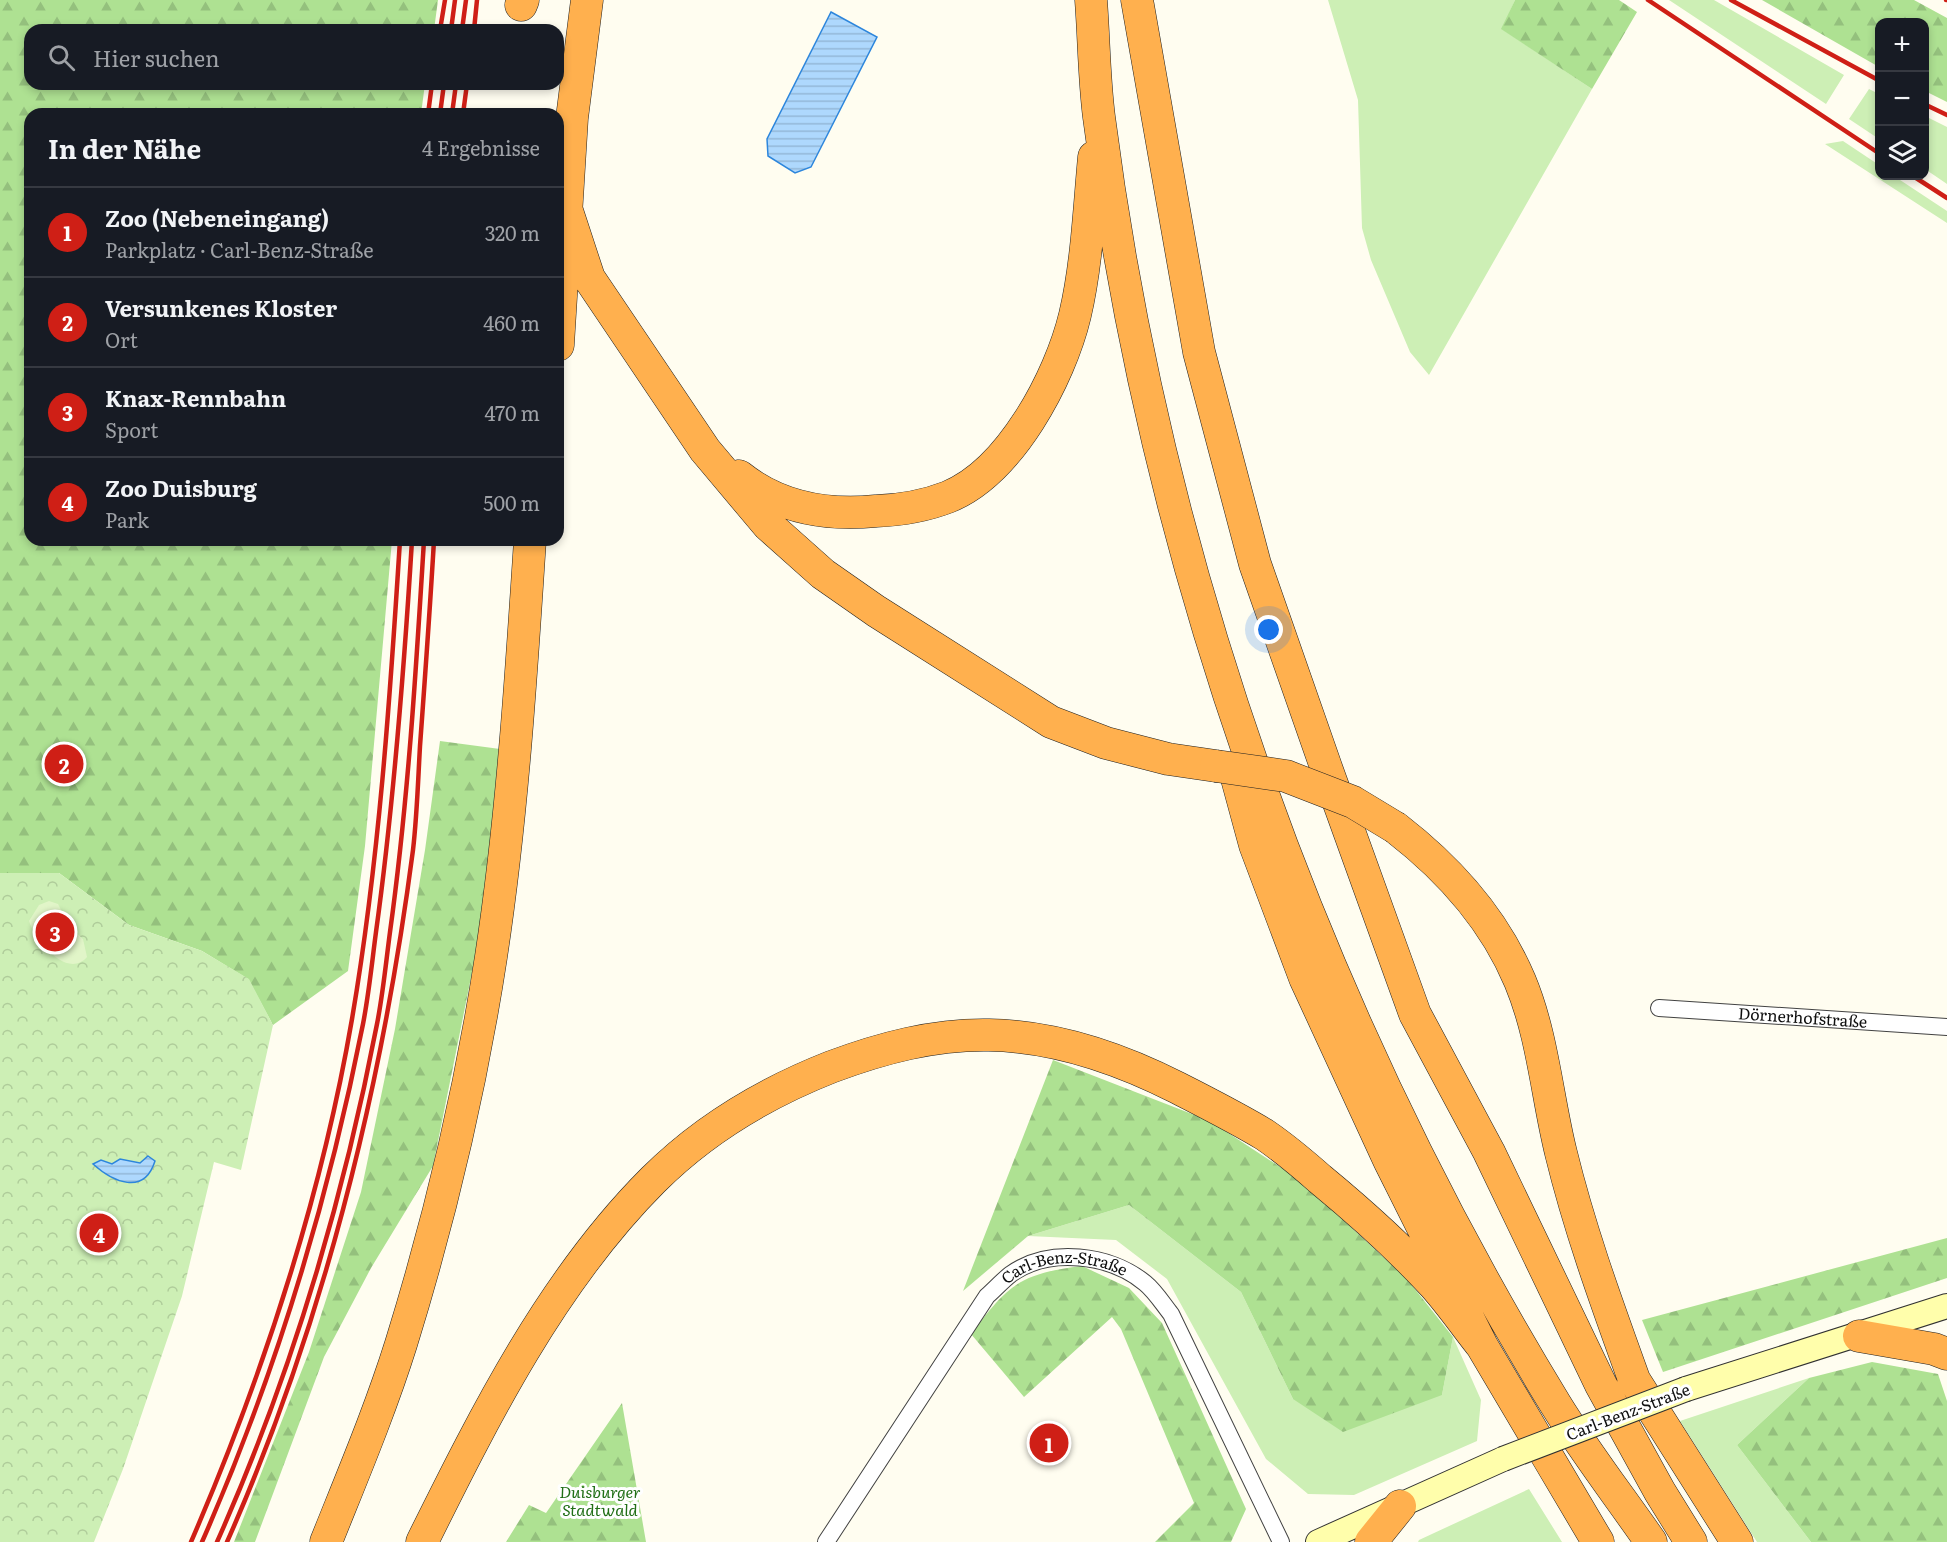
<!DOCTYPE html>
<html lang="de">
<head>
<meta charset="utf-8">
<style>
  body { margin:0; font-family:Literata,serif; background:#20242c; color:#f1f3f6 }
  .controls { position:absolute; right:18px; top:18px; display:grid; overflow:hidden; border-radius:12px; box-shadow:0 3px 9px #0003 }
  .controls button { width:54px; height:54px; display:grid; place-items:center; padding:0; border:0; border-bottom:2px solid #363941; background:#171b24; color:#f1f3f6; font:30px sans-serif }
  .you { position:absolute; left:1269px; top:630px; width:21px; height:21px; margin:-15px; border:4px solid #fff; border-radius:50%; background:#1a73e8; box-shadow:0 0 0 9px #1a73e833 }
  .badge { display:grid; place-items:center; width:39px; height:39px; border-radius:50%; background:#cf1f16; color:#fff; font-size:20px; font-weight:700 }
  .pin { position:absolute; translate:-50% -50%; border:3px solid #fff; box-shadow:0 2px 6px #0006 }
  .list { margin:0; padding:0; list-style:none }
  h2 { display:flex; justify-content:space-between; align-items:center; height:78px; margin:0; padding:0 24px; font-size:26px }
  h2 small { font-size:20px; font-weight:400; color:#9ea1a6 }
  .list li { display:grid; grid-template-columns:39px 1fr auto; gap:18px; align-items:center; box-sizing:border-box; height:90px; padding:0 24px; border-top:2px solid #363941 }
  .list b { display:block; font-size:22px; white-space:nowrap }
  .list p { margin:0; font-size:20px; white-space:nowrap; color:#9ea1a6 }
  .list em { font-size:20px; font-style:normal; color:#9ea1a6 }
  .icon { flex:none; width:33px; height:33px; fill:none; stroke:currentColor; stroke-width:2; stroke-linecap:round; stroke-linejoin:round }
  .map { position:relative; flex:none; width:1947px; height:1542px; overflow:hidden }
  .search { position:absolute; background:#171b24; box-shadow:0 3px 9px #0003; left:24px; top:24px; width:540px; height:66px; display:flex; align-items:center; gap:15px; box-sizing:border-box; padding:0 21px; border-radius:18px; color:#9ea1a6; font-size:22px }
  .panel { position:absolute; background:#171b24; box-shadow:0 3px 9px #0003; left:24px; top:108px; width:540px; height:438px; border-radius:18px }
  .map>svg:first-child { display:block }
  .grass { fill:#cdefb5 }
  .forest { fill:url(#forest-firs) }
  .park { fill:url(#park-crowns) }
  .pitch { fill:#e1f5c8 }
  .water { fill:url(#water-rules); stroke:#2d86dc; stroke-width:1.5 }
  .lines { fill:none; stroke-linecap:round; stroke-linejoin:round }
  .minor-casing { stroke:#424242; stroke-width:18 }
  .secondary-casing { stroke:#313131; stroke-width:26 }
  .motorway-casing { stroke:#202020; stroke-width:33 }
  .minor { stroke:#fff; stroke-width:16 }
  .secondary { stroke:#fffeab; stroke-width:24 }
  .motorway { stroke:#ffb04e; stroke-width:32 }
  .rail { stroke:#cf1f16; stroke-width:4.5 }
  .secondary-bridge-casing { stroke:#313131; stroke-width:26; stroke-linecap:butt }
  .motorway-bridge-casing { stroke:#202020; stroke-width:33; stroke-linecap:butt }
  .secondary-bridge { stroke:#fffeab; stroke-width:24 }
  .motorway-bridge { stroke:#ffb04e; stroke-width:32 }
  .labels { text-anchor:middle; stroke-width:6; stroke-linejoin:round; paint-order:stroke }
  .street-label { font-size:16px; fill:#0f0f0f; stroke:#fff }
  .park-label { font-size:16px; font-style:italic; fill:#216f17; stroke:#fff }
</style>
</head>
<body>
<div class="map">
<svg width="1947" height="1542" viewBox="0 0 1947 1542">
  <defs>
    <pattern id="forest-firs" width="22" height="20" patternUnits="userSpaceOnUse" patternTransform="scale(1.5)"><rect width="22" height="20" fill="#aee192"/><path d="M5 1l3.5 6h-7zM16 11l3.5 6h-7z" fill="#94c07d"/></pattern>
    <pattern id="park-crowns" width="20" height="18" patternUnits="userSpaceOnUse" patternTransform="scale(1.5)"><rect width="20" height="18" fill="#cdefb5"/><path d="M2 6a3 3 0 1 1 6 0M12 15a3 3 0 1 1 6 0" fill="none" stroke="#afcc9a"/></pattern>
    <pattern id="water-rules" width="6" height="5" patternUnits="userSpaceOnUse" patternTransform="scale(1.5)"><rect width="6" height="5" fill="#aed8fd"/><path d="M0 2.5h6" fill="none" stroke="#94b8d8"/></pattern>
  </defs>
  <rect width="100%" height="100%" fill="#fffdf0"/>
  <path class="grass" d="M1328,0h187l-13,29 90,60 -163,286 -19,-23 -39,-92 -9,-32 -4,-128z
    M1669,0h45l130,75 -18,29z
    M1869,89l10,5v45l-30,-20z
    M1925,116l22,11v57l-22,-15z
    M1843,141l36,24 1,11h14l53,35v12l-122,-79z
    M1129,1205l112,87 52,107 149,-4 11,-58 28,63 -4,41 -123,54 -46,-1 -42,-35 -99,-180 -51,-39 -88,-4z
    M1809,1378l-72,67 74,97h-54l-77,-121z
    M1529,1489l33,53h-144l1,-2z"/>
  <path class="forest" d="M0,0h438l-4,30h-404v54h395l-4,30h-391v426h362l-27,306 -17,125 -75,54 -25,-46 -46,-28 -73,-26 -70,-52h-59z
    M1515,0h104l18,12 -45,77 -91,-60z
    M1762,0h152l33,18v84l-22,-11 -1,-69h-44l-1,45z
    M440,741l60,8 -19,179 -48,238 -62,102 -47,89 -69,185h-21l75,-190 52,-160 34,-163 30,-179z
    M1053,1060l157,61 90,59 107,99 46,58 -11,58 -99,37 -50,-33 -52,-107 -112,-87 -101,31 -65,55z
    M1947,1238v40l-284,94 -21,-52z
    M1082,1266l47,22 33,35 84,186 -15,33h-76l39,-39 -73,-174 -9,-12 -88,80 -53,-63c38,-49 47,-60 111,-68z
    M1872,1362l66,12 9,27v141h-136l-74,-97 72,-67z
    M622,1403l24,139h-140l23,-37 17,8z"/>
  <path class="park" d="M0,873h59l70,52 73,26 47,28 24,46 -32,145 -27,-8 -32,134 -59,173 -29,73h-94z"/>
  <path class="pitch" d="M49,901l9,3 11,22 14,13 4,18c-20,23 -52,-17 -58,-36l10,-16z"/>
  <path class="water" d="M831,12l46,25 -66,130 -16,6 -27,-17 -1,-17z
    M148,1156l7,5c-11,35 -42,21 -62,3l8,-4 11,4 8,-5 20,4z"/>
  <g class="lines">
    <g class="minor-casing">
      <g id="minor">
        <path id="s1" d="M1659,1008l288,19"/>
        <path id="s2" d="M826,1542l161,-246c8,-7 16,-16 24,-22 38,-27 99,-20 134,9 10,8 18,21 26,31l110,228"/>
      </g>
    </g>
    <g class="secondary-casing">
      <path id="secondary" d="M1686,1389l261,-83
        M1318,1542l185,-83"/>
    </g>
    <g class="motorway-casing">
      <path id="motorway" d="M1091,0c3,39 3,78 8,117 58,454 218,897 457,1288 29,47 63,91 95,137
        M1137,0l62,352 56,212 72,206 88,244 74,138 112,233 59,107 31,50
        M521,5l2,-5
        M567,211l22,67 116,172 63,75 55,49 53,37 175,111 55,21 62,16 48,7
        M558,345l14,-227 15,-118
        M739,476c40,32 87,40 137,35 25,-1 49,-5 72,-14 62,-25 112,-119 127,-182 12,-51 14,-106 19,-158
        M1236,775l19,70 50,133 84,182 93,186 116,196
        M1396,828c53,41 98,91 124,153 23,55 27,116 41,172 19,78 47,154 74,229
        M1859,1336l75,13 13,5
        M1633,1378l104,164
        M326,1542c26,-65 54,-131 75,-198 39,-126 70,-257 90,-387 21,-138 30,-278 39,-417
        M422,1542c63,-127 130,-261 231,-362 50,-50 112,-87 178,-113 51,-19 103,-33 158,-32 67,1 130,23 189,53 29,15 59,30 87,47 19,13 38,29 55,44 40,33 79,68 114,106 17,19 32,41 48,61
        M1371,1542l29,-36"/>
    </g>
    <use href="#minor" class="minor"/>
    <use href="#secondary" class="secondary"/>
    <use href="#motorway" class="motorway"/>
    <path class="rail" d="M1648,0l232,154
      M1731,0l149,81
      M1946,0h1
      M440,30l5,-30
      M451,30l4,-30
      M462,30l4,-30
      M474,30l3,-30
      M1924,104l23,11
      M428,114l4,-30
      M440,114l4,-30
      M452,114l4,-30
      M463,114l4,-30
      M1913,176l34,22
      M191,1542c72,-167 130,-343 161,-523 27,-158 38,-320 48,-479
      M202,1542c73,-166 126,-341 161,-518 6,-31 9,-62 13,-92 18,-130 28,-261 36,-392
      M217,1542c73,-164 126,-341 160,-518 6,-30 9,-62 13,-92 18,-130 26,-261 34,-392
      M227,1542c97,-219 155,-455 186,-692 4,-34 5,-69 7,-104 5,-68 10,-137 14,-206"/>
    <g class="secondary-bridge-casing">
      <path id="secondary-bridge" d="M1503,1459l183,-70"/>
    </g>
    <g class="motorway-bridge-casing">
      <path id="motorway-bridge" d="M1216,766l70,10 67,26 43,26"/>
    </g>
    <use href="#secondary-bridge" class="secondary-bridge"/>
    <use href="#motorway-bridge" class="motorway-bridge"/>
  </g>
  <g class="labels">
    <g class="street-label">
      <text dy="6" stroke="none"><textPath href="#s1" startOffset="144">Dörnerhofstraße</textPath></text>
      <text dy="6" stroke="none"><textPath href="#s2" startOffset="382">Carl-Benz-Straße</textPath></text>
      <text transform="translate(1628 1412) rotate(-21)" y="6">Carl-Benz-Straße</text>
    </g>
    <g class="park-label">
      <text x="600" y="1498">Duisburger<tspan x="600" dy="18">Stadtwald</tspan></text>
    </g>
  </g>
</svg>
<div class="controls">
<button>+</button>
<button>−</button>
<button><svg class="icon" aria-label="layers" viewBox="0 0 24 24"><path d="M12 4l9 5-9 5-9-5zM3 14l9 5 9-5"/></svg></button>
</div>
<div class="you"></div>
<div class="pin badge" style="left:1049px;top:1443px">1</div>
<div class="pin badge" style="left:64px;top:764px">2</div>
<div class="pin badge" style="left:55px;top:932px">3</div>
<div class="pin badge" style="left:99px;top:1233px">4</div>
<div class="search"><svg class="icon" aria-label="search" viewBox="0 0 24 24"><circle cx="10" cy="10" r="6"/><path d="M15 15l6 6"/></svg>Hier suchen</div>
<section class="panel">
<h2>In der Nähe<small>4 Ergebnisse</small></h2>
<ul class="list">
<li><span class="badge">1</span><div><b>Zoo (Nebeneingang)</b><p>Parkplatz · Carl-Benz-Straße</p></div><em>320 m</em></li>
<li><span class="badge">2</span><div><b>Versunkenes Kloster</b><p>Ort</p></div><em>460 m</em></li>
<li><span class="badge">3</span><div><b>Knax-Rennbahn</b><p>Sport</p></div><em>470 m</em></li>
<li><span class="badge">4</span><div><b>Zoo Duisburg</b><p>Park</p></div><em>500 m</em></li>
</ul>
</section>
</div>
</body>
</html>
